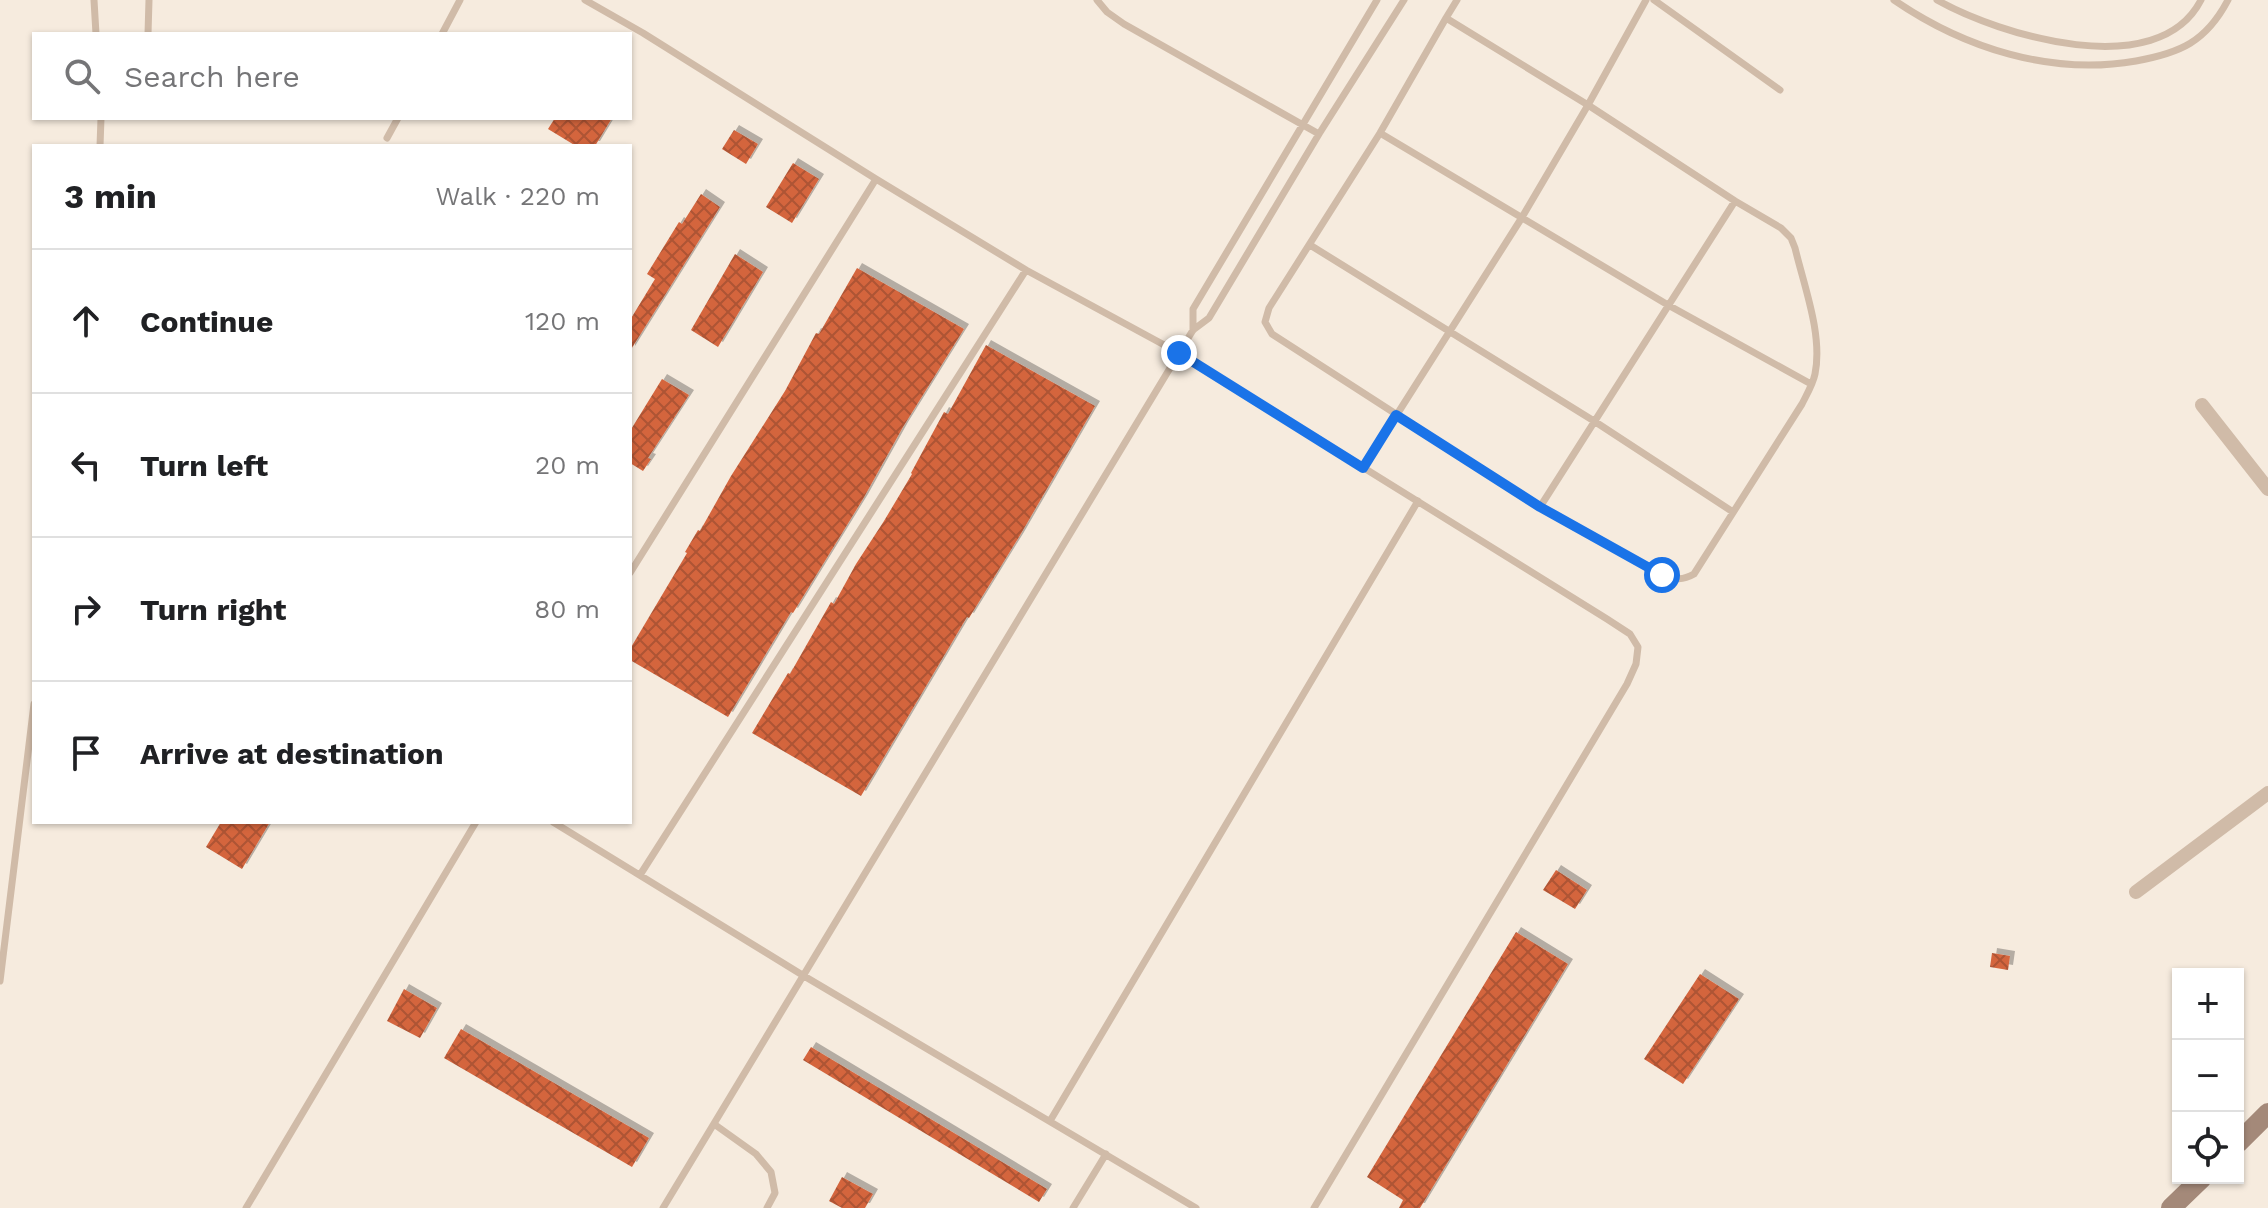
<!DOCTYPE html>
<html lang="en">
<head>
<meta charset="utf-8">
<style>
  body { margin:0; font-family:"Work Sans",sans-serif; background:#f2f2f2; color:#202124 }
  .controls { position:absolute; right:24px; bottom:24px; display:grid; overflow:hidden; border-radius:0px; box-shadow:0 2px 6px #0004 }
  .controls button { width:72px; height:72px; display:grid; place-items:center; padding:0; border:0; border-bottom:2px solid #e0e0e0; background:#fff; color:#202124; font:40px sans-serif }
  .stop { position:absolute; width:24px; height:24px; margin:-18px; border:6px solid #1a73e8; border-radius:50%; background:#fff }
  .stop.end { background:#1a73e8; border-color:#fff; box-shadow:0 2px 8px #0008 }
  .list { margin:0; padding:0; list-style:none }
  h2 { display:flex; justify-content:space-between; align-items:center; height:104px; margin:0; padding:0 32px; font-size:34px }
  h2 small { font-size:26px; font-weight:400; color:#757577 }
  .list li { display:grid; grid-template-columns:52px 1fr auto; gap:24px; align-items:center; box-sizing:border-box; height:144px; padding:0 32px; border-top:2px solid #e0e0e0 }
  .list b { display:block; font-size:30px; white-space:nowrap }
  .list em { font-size:26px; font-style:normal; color:#757577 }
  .icon { flex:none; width:44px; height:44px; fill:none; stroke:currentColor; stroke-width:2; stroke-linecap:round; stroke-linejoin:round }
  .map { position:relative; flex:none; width:2268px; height:1208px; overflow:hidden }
  .search { position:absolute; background:#fff; box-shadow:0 2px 6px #0004; left:32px; top:32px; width:600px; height:88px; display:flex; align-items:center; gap:20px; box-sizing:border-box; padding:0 28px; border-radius:0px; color:#757577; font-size:30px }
  .panel { position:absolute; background:#fff; box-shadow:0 2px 6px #0004; left:32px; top:144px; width:600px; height:680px; border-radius:0px }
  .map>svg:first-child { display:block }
  .building { fill:url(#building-cross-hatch); filter:url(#shadow) }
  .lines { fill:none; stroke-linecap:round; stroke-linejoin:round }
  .lane { stroke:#d0bba8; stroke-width:7 }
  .street { stroke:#d0bba8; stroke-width:14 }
  .secondary { stroke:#a48979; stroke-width:20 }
  .route { stroke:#1a73e8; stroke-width:10 }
</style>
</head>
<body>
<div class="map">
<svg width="2268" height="1208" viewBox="0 0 2268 1208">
  <defs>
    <pattern id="building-cross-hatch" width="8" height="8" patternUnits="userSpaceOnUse" patternTransform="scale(2)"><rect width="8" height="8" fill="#d4653e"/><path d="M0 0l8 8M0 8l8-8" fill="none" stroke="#ad5434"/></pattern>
    <filter id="shadow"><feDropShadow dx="5" dy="-5" stdDeviation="0" flood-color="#0004"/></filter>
  </defs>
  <rect width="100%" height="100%" fill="#f6ebde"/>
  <path class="building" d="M555,118h57l-17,28h-19l-28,-17z
    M734,130l24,14 -12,20 -24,-15z
    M793,163l26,16 -27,44 -26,-16z
    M701,194l19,13 -90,144v-31l25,-41 -8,-5 32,-52 3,2z
    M735,254l28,18 -45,75 -27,-17z
    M857,268l107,61 -61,98 -40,72 -70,114 -2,-1 -63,105 -98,-57v-11l57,-96 -2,-1 13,-22 2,1 31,-55 54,-85 31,-58 3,1z
    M986,345l109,61 -76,131 -50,81 -2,-1 -106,179 -109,-63 36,-60 2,1 41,-72 3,2 22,-40 28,-43 28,-47 -1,-1 33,-61 4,2z
    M662,379l27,16 -41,63 3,1 -8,12 -13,-8v-32z
    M221,822h49l-28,47 -36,-22z
    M1556,870l31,20 -12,19 -32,-19z
    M1516,932l52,32 -148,244h-21l4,-8 -36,-23z
    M1992,953l18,3 -2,14 -18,-3z
    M1700,974l39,25 -56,85 -39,-25z
    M404,989l33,19 -17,30 -33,-17z
    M461,1029l188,109 -17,29 -188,-109z
    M811,1047l236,142 -8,13 -236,-142z
    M842,1177l31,17 -8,14h-23l-13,-7z"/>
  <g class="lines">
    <path class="lane" d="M94,0l2,34
      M585,0l58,33 233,146 150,91 153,83 428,266 23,15 8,13 -2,17 -9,20 -313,524
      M1097,0l10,12 17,12 195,110
      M1654,0l126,90
      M1894,0c70,48 157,76 242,61 44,-8 70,-19 92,-61
      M1937,0c62,35 221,84 264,0
      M1446,18l142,87 147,96 46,27 10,10 4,10c9,38 28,87 20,126 -2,10 -8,20 -13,30l-108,170c-12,7 -19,5 -32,1l-122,-68 -268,-173 -7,-12 4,-14 111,-175 66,-115 11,-18
      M148,34l1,-34
      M442,34l18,-34
      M1380,133l288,172 143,79
      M387,138l11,-20
      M100,146l1,-28
      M1310,245l284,176 139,91
      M1193,330v-21l184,-309
      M1363,468l158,-249 67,-114 58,-105
      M1540,507l195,-306
      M630,573l246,-394
      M553,822l251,154 392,232
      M640,875l386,-605
      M0,981l34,-277
      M1050,1121l368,-620
      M714,1124l42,30 15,18 4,21 -8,15
      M246,1208l230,-386
      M663,1208l530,-878 16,-12 110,-184 85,-134
      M1073,1208l33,-54"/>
    <path class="street" d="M2202,405l66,84
      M2136,892l132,-99"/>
    <path class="secondary" d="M2238,1143l30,-30
      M2171,1208l31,-30"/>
  </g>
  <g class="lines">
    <path class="route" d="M1179,353l184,115 33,-53 144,92 122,68"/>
  </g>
</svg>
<div class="controls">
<button>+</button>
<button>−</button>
<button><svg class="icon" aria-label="locate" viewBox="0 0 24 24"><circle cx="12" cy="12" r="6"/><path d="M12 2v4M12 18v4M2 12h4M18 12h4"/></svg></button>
</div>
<div class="stop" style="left:1662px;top:575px"></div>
<div class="stop end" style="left:1179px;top:353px"></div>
<div class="search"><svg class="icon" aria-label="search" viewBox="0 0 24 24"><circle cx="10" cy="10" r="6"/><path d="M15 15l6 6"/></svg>Search here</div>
<section class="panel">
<h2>3 min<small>Walk · 220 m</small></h2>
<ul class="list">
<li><svg class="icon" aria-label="ahead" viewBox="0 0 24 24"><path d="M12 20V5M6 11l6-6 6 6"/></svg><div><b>Continue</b></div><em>120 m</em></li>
<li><svg class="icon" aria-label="left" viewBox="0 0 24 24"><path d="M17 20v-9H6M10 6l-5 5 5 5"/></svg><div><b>Turn left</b></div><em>20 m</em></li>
<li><svg class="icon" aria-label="right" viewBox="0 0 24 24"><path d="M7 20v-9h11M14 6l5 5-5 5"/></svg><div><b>Turn right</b></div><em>80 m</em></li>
<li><svg class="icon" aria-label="arrive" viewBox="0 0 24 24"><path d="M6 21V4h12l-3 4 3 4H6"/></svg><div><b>Arrive at destination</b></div></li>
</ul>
</section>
</div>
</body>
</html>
